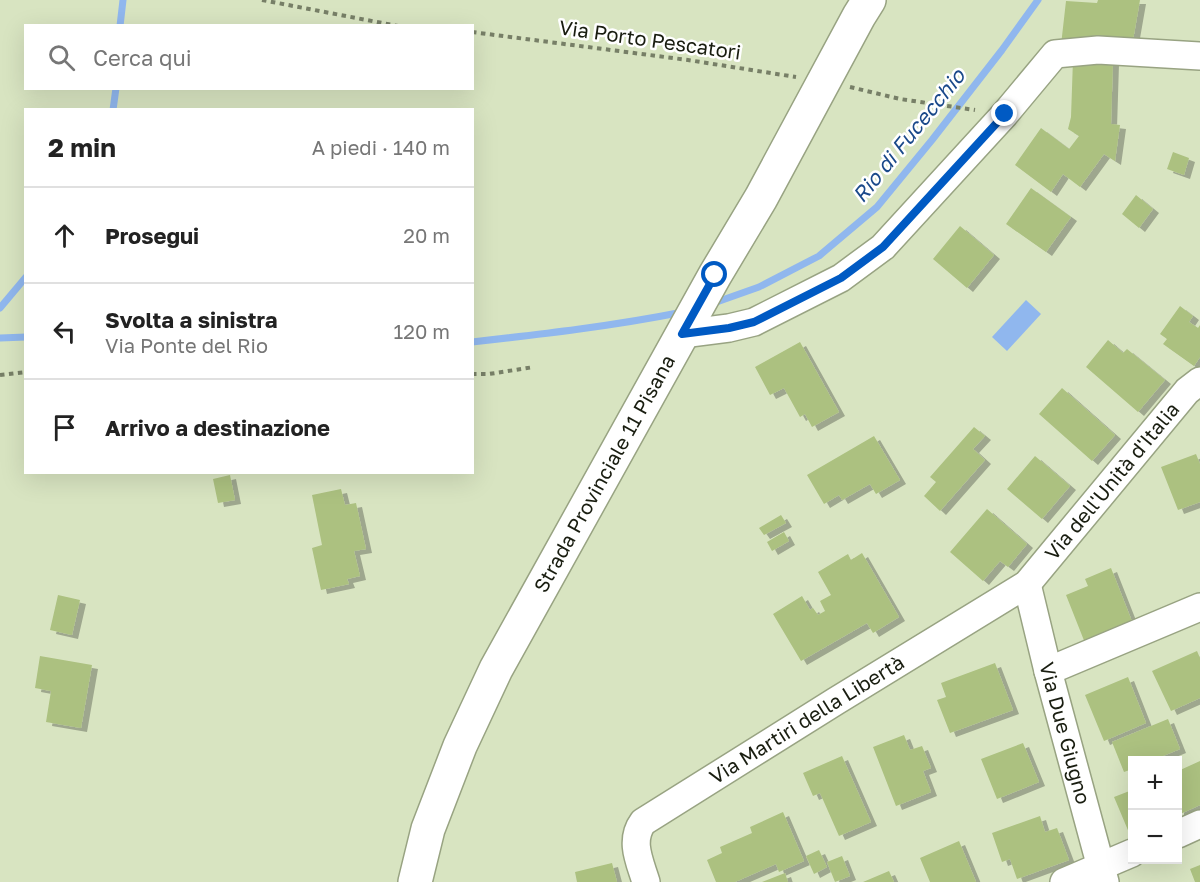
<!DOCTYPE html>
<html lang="it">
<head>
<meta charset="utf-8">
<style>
  body { margin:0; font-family:"Golos Text",sans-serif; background:#f6f6f6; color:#222 }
  .controls { position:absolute; right:18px; bottom:18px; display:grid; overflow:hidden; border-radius:0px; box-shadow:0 6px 24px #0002 }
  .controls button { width:54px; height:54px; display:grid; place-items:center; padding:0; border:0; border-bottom:2px solid #e0e0e0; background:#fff; color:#222; font:30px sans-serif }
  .stop { position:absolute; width:18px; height:18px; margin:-14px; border:4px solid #005ac3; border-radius:50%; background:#fff }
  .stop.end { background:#005ac3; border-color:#fff; box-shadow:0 2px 6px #0008 }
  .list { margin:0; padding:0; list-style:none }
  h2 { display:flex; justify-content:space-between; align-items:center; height:78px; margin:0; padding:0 24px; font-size:26px }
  h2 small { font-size:20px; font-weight:400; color:#767676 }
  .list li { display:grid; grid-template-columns:39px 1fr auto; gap:18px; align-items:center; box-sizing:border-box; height:96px; padding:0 24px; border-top:2px solid #e0e0e0 }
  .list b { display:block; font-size:22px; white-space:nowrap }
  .list p { margin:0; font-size:20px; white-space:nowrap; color:#767676 }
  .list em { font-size:20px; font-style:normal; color:#767676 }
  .icon { flex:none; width:33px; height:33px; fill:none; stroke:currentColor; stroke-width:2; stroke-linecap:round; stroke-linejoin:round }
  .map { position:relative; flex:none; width:1200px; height:882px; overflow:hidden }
  .search { position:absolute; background:#fff; box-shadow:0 6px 24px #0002; left:24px; top:24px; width:450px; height:66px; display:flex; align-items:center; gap:15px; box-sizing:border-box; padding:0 21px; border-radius:0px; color:#767676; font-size:22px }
  .panel { position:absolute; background:#fff; box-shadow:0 6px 24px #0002; left:24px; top:108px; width:450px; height:366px; border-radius:0px }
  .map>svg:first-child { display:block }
  .water { fill:#90b7ee }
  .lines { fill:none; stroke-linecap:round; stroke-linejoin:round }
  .stream { stroke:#90b7ee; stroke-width:7 }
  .building { fill:#acc180; filter:url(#shadow) }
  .minor-casing { stroke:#98a382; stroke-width:30 }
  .secondary-casing { stroke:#98a382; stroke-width:36 }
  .path { stroke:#777f67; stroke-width:4; stroke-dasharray:4.5 4.5; stroke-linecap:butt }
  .minor { stroke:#fff; stroke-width:27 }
  .secondary { stroke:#fff; stroke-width:33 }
  .route { stroke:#005ac3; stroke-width:8 }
  .labels { text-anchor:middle; stroke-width:5; stroke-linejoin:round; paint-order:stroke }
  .street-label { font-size:20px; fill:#191d10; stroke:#fff }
  .water-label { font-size:21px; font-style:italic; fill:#1a498a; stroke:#fff }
</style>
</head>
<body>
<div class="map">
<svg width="1200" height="882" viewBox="0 0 1200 882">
  <defs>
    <filter id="shadow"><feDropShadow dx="6" dy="4" stdDeviation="0" flood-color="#0004"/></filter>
  </defs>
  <rect width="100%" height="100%" fill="#d8e4c1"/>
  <path class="water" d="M1026,300l15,14 -34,37 -15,-14z"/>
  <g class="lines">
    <path class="stream" d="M120,26l3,-26
      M113,110l3,-22
      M711,304l48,-17 60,-31 58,-49 55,-67 70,-90 36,-50
      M0,308l26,-31
      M0,338l26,-1
      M472,342c71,-8 141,-16 211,-30"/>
  </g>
  <path class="building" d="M1098,0h42l-7,40 -72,5 5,-44 31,2z
    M1073,59l40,1 -2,64 9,1 -5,36 -11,-7 -24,33 -17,-13 -12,18 -36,-27 26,-37 28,21 10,-13 -11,-7 3,-12z
    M1173,152l16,6 -5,17 -17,-6z
    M1031,188l40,29 -25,35 -40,-28z
    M1136,195l17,14 -14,19 -17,-14z
    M960,226l34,29 -27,33 -34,-29z
    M1180,306l13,10 -4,6 9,6 2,-3v32l-6,9 -31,-22 4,-5 -7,-5z
    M1108,340l15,13 4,-4 38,31 -27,32 -52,-45z
    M800,342l39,70 -27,15 -7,-13 -5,3 -16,-29 -14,7 -15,-28z
    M1062,388l53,47 -23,26 -53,-47z
    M974,427l11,9 -12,13 12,11 -45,51 -16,-15 12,-14 -6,-5z
    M874,436l26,44 -24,14 -6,-10 -28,16 -3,-5 -15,9 -17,-29z
    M1196,454l4,10v38l-22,8 -17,-43z
    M1035,456l35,30 -28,33 -35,-30z
    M230,475l5,25 -17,3 -5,-24z
    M341,489l4,16 11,-2 10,46 -12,2 6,25 -13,3 2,5 -28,6 -9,-42 10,-3 -10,-50z
    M987,509l40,35 -19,23 -8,-6 -17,20 -33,-29z
    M781,515l5,8 -22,12 -5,-7z
    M784,532l5,9 -17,10 -5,-9z
    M862,553l37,64 -26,16 -6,-10 -66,38 -28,-47 29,-18 8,14 3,-2 5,7 7,-4 -5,-10 11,-6 -13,-23 30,-18 3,6z
    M1111,568l22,56 -48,19 -19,-48 22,-9 -3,-7z
    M58,595l22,5 -8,35 -22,-5z
    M1197,651l3,7v40l-29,13 -19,-40z
    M40,656l52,9 -11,63 -35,-6 5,-31 -16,-3z
    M995,663l18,47 -63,23 -13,-33 9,-3 -5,-14z
    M1128,677l18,46 -42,18 -19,-46z
    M1168,719l12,30 -27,11h-21v9l-8,3 -12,-30z
    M904,735l6,15 12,-4 9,22 -8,3 8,21 -35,14 -23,-59z
    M1023,743l16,39 -42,17 -16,-40z
    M842,756l29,66 -32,14 -19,-43 -7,3 -10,-23z
    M1200,761v44l-22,10v-44z
    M1132,790v43l-2,2 -16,-38z
    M783,812l21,49 -25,11 -3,-8 -41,18h-19l-9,-22 15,-7 -2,-6 32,-14 -2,-6z
    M1040,816l5,16 12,-4 12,32 -52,19 -7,-20 -8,3 -10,-29z
    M959,841l17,41h-46l-10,-24z
    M819,850l8,17 -13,7 -8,-18z
    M842,856l8,20 -15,6 -8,-20z
    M612,863l5,19h-40l-2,-10z
    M1200,865v17h-5l-5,-13z
    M889,871l5,11h-31z
    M785,873l3,9h-26z"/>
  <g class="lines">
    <g class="minor-casing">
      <g id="minor">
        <path d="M682,334l47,-6 25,-6 87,-44 42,-31 122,-133 50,-60 43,-4 102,6"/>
        <path id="s1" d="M1027,584l21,87 57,211"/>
        <path d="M1048,671l152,-64"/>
        <path d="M1178,834l22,-10"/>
        <path id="s2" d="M646,882c-6,-20 -17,-41 -3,-60l193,-121 191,-117 160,-193 13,-10"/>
        <path d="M1064,882l68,-29"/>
      </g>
    </g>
    <g class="secondary-casing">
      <g id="secondary">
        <path id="s3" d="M415,882l13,-53 32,-83 36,-77 219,-394 46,-77 98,-182 10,-16"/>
      </g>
    </g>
    <path class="path" d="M262,0l136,26
      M472,32l216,28 108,17
      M850,87l50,12 75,11
      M472,374h17l45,-7
      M0,375l26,-3"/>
    <use href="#minor" class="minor"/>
    <use href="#secondary" class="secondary"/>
  </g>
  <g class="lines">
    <path class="route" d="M715,275l-33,59 47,-6 25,-6 87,-44 42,-31 122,-133"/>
  </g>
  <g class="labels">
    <g class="street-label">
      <text transform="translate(650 40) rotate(8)" y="7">Via Porto Pescatori</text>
      <text dy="7" stroke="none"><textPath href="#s3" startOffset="452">Strada Provinciale 11 Pisana</textPath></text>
      <text dy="7" stroke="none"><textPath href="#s2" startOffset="648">Via dell'Unità d'Italia</textPath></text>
      <text dy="7" stroke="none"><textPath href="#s2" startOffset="256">Via Martiri della Libertà</textPath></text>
      <text dy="7" stroke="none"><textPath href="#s1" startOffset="154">Via Due Giugno</textPath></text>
    </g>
    <g class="water-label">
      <text transform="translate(909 136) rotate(-51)" y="7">Rio di Fucecchio</text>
    </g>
  </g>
</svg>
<div class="controls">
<button>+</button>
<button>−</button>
</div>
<div class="stop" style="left:715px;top:275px"></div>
<div class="stop end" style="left:1005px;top:114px"></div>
<div class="search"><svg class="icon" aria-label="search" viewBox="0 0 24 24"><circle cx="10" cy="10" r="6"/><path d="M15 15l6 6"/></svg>Cerca qui</div>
<section class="panel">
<h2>2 min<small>A piedi · 140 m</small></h2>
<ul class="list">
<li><svg class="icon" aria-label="ahead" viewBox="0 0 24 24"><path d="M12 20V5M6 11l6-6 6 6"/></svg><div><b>Prosegui</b></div><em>20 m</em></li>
<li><svg class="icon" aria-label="left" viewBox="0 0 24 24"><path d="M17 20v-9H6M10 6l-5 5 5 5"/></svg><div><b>Svolta a sinistra</b><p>Via Ponte del Rio</p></div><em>120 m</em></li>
<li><svg class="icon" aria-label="arrive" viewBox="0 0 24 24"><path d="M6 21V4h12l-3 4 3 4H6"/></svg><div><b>Arrivo a destinazione</b></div></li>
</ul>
</section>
</div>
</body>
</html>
